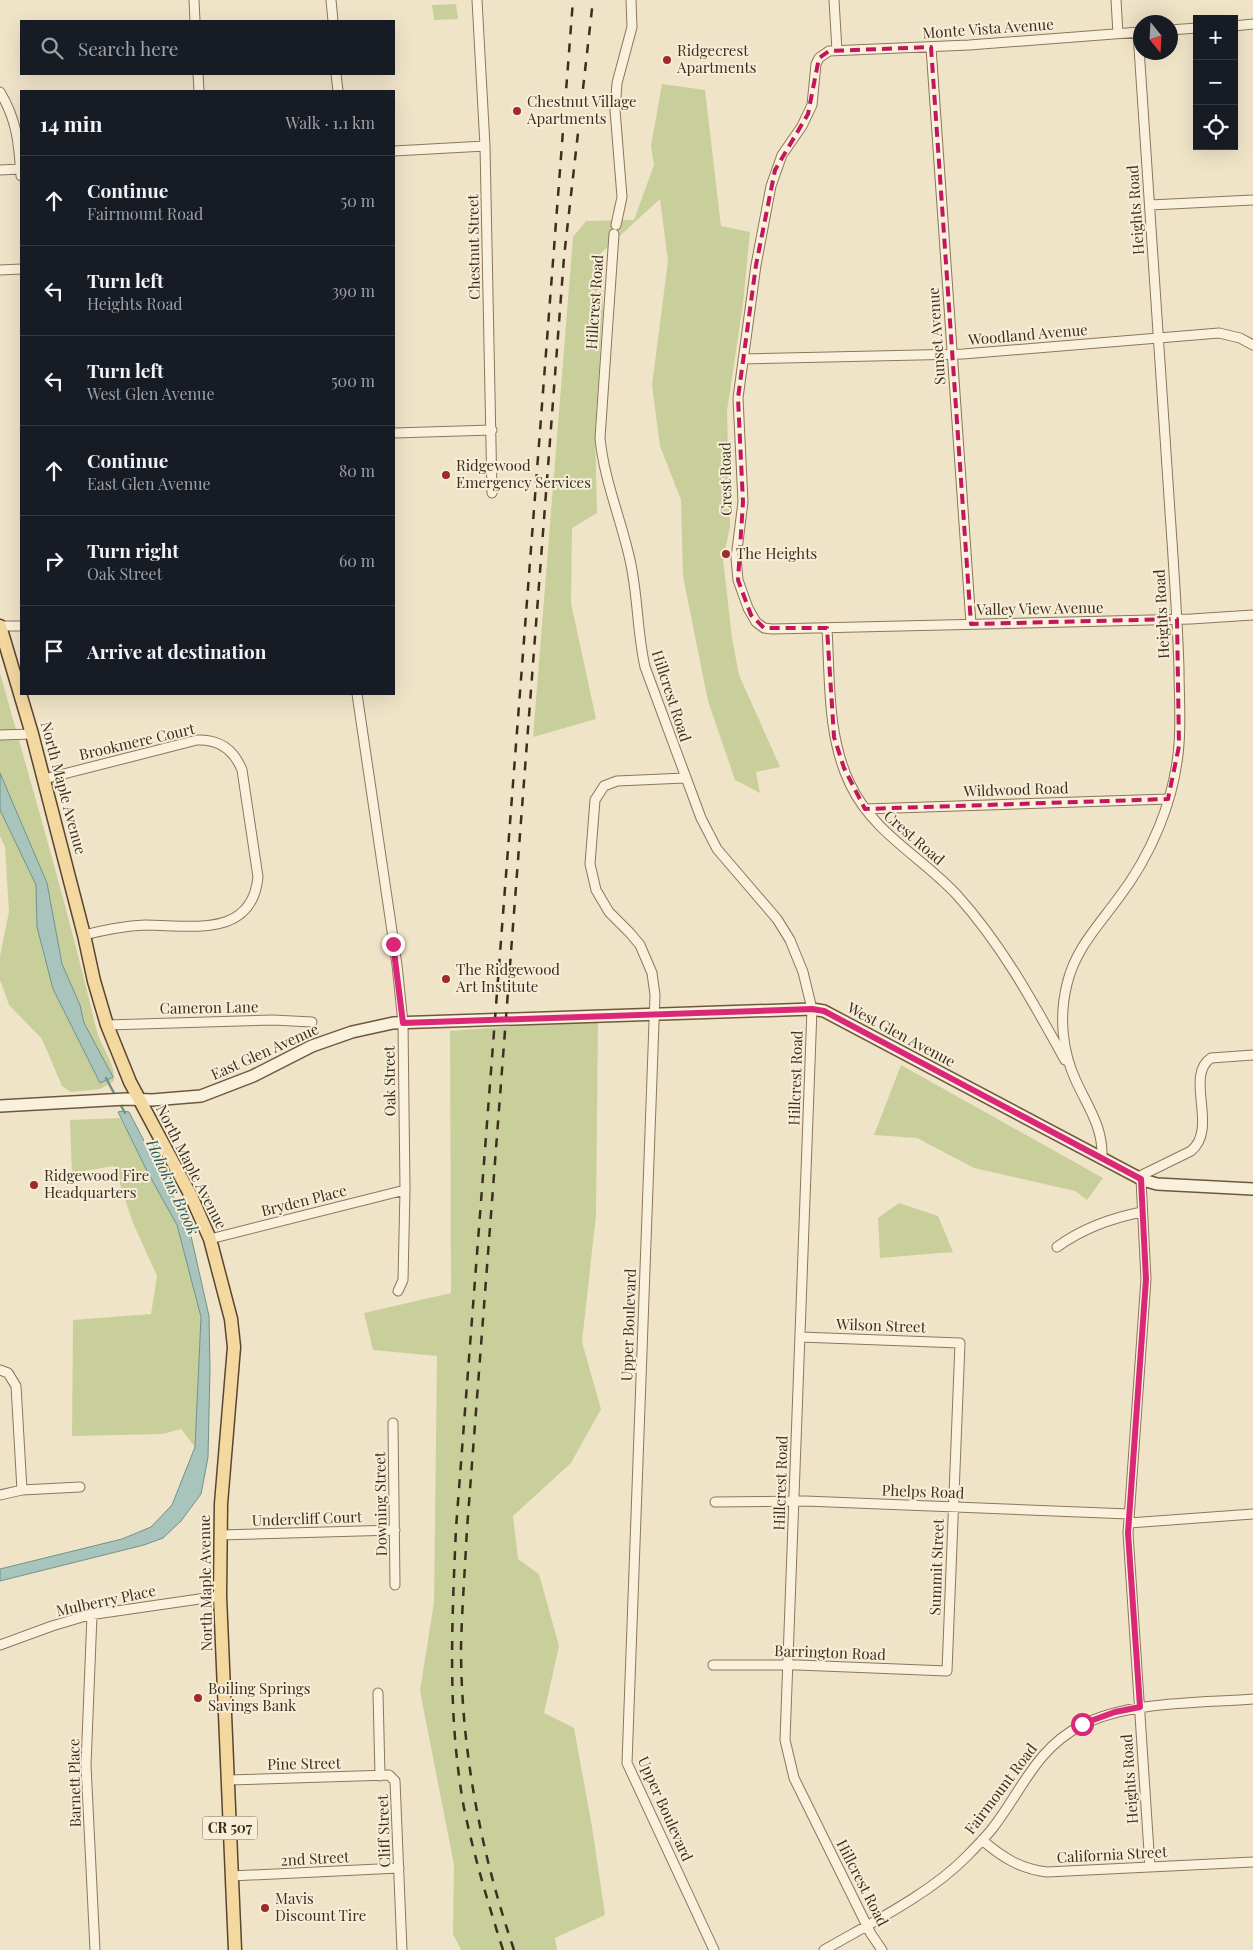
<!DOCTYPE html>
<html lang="en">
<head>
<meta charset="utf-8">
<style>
  body { margin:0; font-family:"Playfair Display",serif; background:#20242c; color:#f1f3f6 }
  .controls { position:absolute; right:15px; top:15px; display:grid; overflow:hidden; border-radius:0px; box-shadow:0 5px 20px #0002 }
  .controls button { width:45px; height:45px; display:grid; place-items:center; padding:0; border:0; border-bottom:1px solid #363941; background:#171b24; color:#f1f3f6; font:25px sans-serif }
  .compass { position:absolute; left:1133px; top:15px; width:45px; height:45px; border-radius:50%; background:#171b24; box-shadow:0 5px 20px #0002; rotate:162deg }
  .stop { position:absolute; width:15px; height:15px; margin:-11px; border:4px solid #db2777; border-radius:50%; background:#fff }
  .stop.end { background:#db2777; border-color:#fff; box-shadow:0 1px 5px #0008 }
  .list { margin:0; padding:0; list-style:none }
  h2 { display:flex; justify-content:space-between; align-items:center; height:65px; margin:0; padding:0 20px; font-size:21px }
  h2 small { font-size:16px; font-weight:400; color:#9ea1a6 }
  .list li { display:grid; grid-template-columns:32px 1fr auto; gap:15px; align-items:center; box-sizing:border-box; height:90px; padding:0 20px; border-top:1px solid #363941 }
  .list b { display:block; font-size:19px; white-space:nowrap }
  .list p { margin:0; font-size:16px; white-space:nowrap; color:#9ea1a6 }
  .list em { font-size:16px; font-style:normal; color:#9ea1a6 }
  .icon { flex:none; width:28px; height:28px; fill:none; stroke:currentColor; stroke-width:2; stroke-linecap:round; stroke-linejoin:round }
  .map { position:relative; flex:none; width:1253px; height:1950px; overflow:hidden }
  .search { position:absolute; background:#171b24; box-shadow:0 5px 20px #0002; left:20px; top:20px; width:375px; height:55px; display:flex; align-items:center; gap:12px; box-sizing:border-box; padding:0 18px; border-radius:0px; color:#9ea1a6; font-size:19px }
  .panel { position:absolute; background:#171b24; box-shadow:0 5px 20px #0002; left:20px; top:90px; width:375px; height:605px; border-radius:0px }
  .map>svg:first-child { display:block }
  .green { fill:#c9cf9b }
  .water { fill:#a9c4bc; stroke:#6f938a }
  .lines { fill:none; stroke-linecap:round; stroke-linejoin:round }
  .stream { stroke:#6f938a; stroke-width:2.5 }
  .street-casing { stroke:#8d765c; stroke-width:11 }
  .secondary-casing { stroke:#6f573f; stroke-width:14 }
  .primary-casing { stroke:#5b4430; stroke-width:15 }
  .street { stroke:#faf1dc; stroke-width:9 }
  .secondary { stroke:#faf1dc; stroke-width:11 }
  .primary { stroke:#f3d9a0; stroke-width:12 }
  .rail { stroke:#3d2e20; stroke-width:2.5; stroke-dasharray:9 9; stroke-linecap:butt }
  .route { stroke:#db2777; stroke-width:6 }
  .marked { fill:none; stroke:#c2185b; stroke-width:4; stroke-dasharray:10 6; stroke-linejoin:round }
  .poi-dot { fill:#9e2a2b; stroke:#f7eed8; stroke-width:2 }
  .labels { text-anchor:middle; stroke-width:4; stroke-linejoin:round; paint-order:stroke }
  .shield { fill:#f7eed8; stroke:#756857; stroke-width:1 }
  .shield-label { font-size:14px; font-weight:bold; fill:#3d2e20 }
  .street-label { font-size:15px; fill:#3d2e20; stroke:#f7eed8 }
  .poi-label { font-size:15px; fill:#3d2e20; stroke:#f7eed8; text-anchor:start }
  .water-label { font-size:16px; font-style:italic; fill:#2f5d5a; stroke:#f7eed8 }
</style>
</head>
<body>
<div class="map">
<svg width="1253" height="1950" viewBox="0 0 1253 1950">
  <rect width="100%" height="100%" fill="#f0e4c8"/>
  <path class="green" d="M456,4l2,15 -24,1 -2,-15z
    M662,84l43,6 16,136 29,6 -7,72 -16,107 3,116 -7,32 9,79 7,37 41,92 -24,5 4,21 -25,-13 -27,-79 -25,-125 -2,-76 -21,-54 -8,-61 16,-124 -8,-62 -59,54 2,57 -8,119 2,84 -25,15 -1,75 25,116 -63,18 40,-500 13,-16 48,-1 20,-55 -3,-19z
    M0,673c33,118 68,236 96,355 4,18 20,35 18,53l-14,8 -29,3 -9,-6 -20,-47 -33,-34 -9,-25v-24l9,-44 -4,-65 -5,-11v-26l36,75 1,42 16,62 13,24 46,64 -28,-54 -4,-18 -18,-41 -15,-81 -47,-110z
    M598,1020l-2,195 -14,127 19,67 -30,54 -58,53 5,43 21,15 20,72 -15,67 30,15 18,99 13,88 -50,23 2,12h-96l-8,-16 1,-69 -34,-174 14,-89 3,-246 -64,-6 -9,-37 87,-20 -1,-262z
    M901,1065l202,113 -16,22 -12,-9 -101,-23 -57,-30 -43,-3z
    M120,1118l57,107 24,92 -6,130 -14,-18 -18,5 -91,2 1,-116 78,-6 6,-38 -24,-53 -19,-57 -42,7 -2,-53z
    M899,1203l39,13 15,36 -73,6 -2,-40z"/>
  <path class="water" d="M0,773l47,110 15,81 18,41 4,18 29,54 -13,6 -47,-94 -16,-62 -1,-42 -36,-75z
    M124,1111l5,1 60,115 20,89 1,53 -2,88 -7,37 -20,27 -18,17 -19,7 -144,36v-12l122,-30 29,-12 21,-22 23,-58 6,-130 -24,-92 -29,-52 -30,-61z"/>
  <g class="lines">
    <path class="stream" d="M106,1078l9,17
      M119,1102l6,11"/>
    <g class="street-casing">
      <path id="street" d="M194,0l1,21
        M331,0l2,21
        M477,0l8,146 7,347
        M834,0l3,51
        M1116,0l2,34
        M1234,26l19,-2
        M1170,30l27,-2
        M1140,32l-171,13 -140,6 -10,7 -3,6 -4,41 -10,21 -20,29 -11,31 -15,79 -18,133 5,104 -7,56 2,22 10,28 8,14 8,6 8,1 419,-10 62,-4
        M931,47l40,577
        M198,74l1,17
        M336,74l2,17
        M0,92c17,28 19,52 21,84
        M394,151l91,-5
        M0,170l21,-1
        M1150,205l103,-5
        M616,225l6,-28 -7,-87 2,-27 15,-56 -1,-27
        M614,234l-14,204c4,42 21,81 30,122 8,35 7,72 15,107l56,151 16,31 60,70 13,21 13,32 9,37 -27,731 9,38 77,156 11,16
        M0,270l21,-1
        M743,359l220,-5 256,-21 21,5 13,7
        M394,433l98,-3
        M0,626h21
        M827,628c3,52 0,108 23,156 24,50 71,72 107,111 45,50 76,107 108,165
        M357,694l40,271 6,58 2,167 -2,90 -5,11
        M0,735l32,-1
        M685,778l-68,3 -13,5 -9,14 -5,64 6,26 13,22 21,21 10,12 12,28 3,22 -28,768 87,187
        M44,779l153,-39c22,-1 37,10 45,30l16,107c-6,62 -68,48 -113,48 -21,1 -41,5 -61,10
        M865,809l303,-10
        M107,1025l166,-5 39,2
        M1102,1157c1,-30 -14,-50 -26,-76 -14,-30 -17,-65 -9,-97 8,-34 30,-57 50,-84 34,-44 58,-100 62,-156 2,-25 0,-51 0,-76 -2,-62 -7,-124 -11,-186 -10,-150 -20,-300 -30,-449
        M1138,1177l53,-26c28,-23 -7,-75 20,-93l42,-3
        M1141,1179l5,100 -18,254 22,334
        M210,1239l195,-49
        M1057,1247c26,-19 54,-29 85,-35
        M0,1370l8,3 8,13 6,104
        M393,1423l2,162
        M0,1495l22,-5 58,-3
        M715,1502l90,-1 324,13
        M1129,1523l124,-9
        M220,1535l175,-5
        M92,1615l-6,150 9,185
        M0,1645l52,-19 37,-11 131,-19
        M713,1665h85l149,6 13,-328 -160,-6
        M378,1693l2,83
        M228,1780l161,-5 6,6 7,169
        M982,1840c20,17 38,29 65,32l206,-10
        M231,1876l168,-8
        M824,1950c45,-26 106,-56 142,-93 9,-9 18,-18 26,-28 30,-38 43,-80 90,-104 46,-24 119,-22 171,-26"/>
    </g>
    <g class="secondary-casing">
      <path id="secondary" d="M0,1106l126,-7 26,1 49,-4 52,-20 59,-30 40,-14 41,-9 419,-14 12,2 319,169 14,4 96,5"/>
    </g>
    <g class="primary-casing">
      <path id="primary" d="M0,626l32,108 52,201 10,46 13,44 23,57 61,114 19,43 21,80 3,28 -13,157 -1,92 15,354"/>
    </g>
    <use href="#street" class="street"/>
    <use href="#secondary" class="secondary"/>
    <use href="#primary" class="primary"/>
    <path class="rail" d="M503,1950c-15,-47 -29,-94 -39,-142 -17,-93 -12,-186 -8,-280l117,-1528
      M514,1950c-33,-97 -53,-199 -53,-303 1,-39 4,-79 6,-118l97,-1272 29,-257"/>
  </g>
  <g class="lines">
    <path class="route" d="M393,944l10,79 409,-14 12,2 317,168 5,100 -18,254 12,174 -25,5 -33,12"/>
  </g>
  <path class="marked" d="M931,47l40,577 206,-5 2,127 -11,53 -303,10 -21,-41 -10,-31 -7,-109h-63l-13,-13 -13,-35 5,-78 -5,-104 18,-133 19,-95 33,-56 11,-56 10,-7z"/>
  <g class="poi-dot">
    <circle cx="667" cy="60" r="5"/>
    <circle cx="517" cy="111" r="5"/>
    <circle cx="446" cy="475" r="5"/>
    <circle cx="726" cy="554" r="5"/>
    <circle cx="446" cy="979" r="5"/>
    <circle cx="34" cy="1185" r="5"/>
    <circle cx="198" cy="1698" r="5"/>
    <circle cx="265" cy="1908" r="5"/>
  </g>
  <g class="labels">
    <rect class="shield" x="202.5" y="1816.5" width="55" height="23" rx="4"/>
    <g class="shield-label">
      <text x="230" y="1833">CR 507</text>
    </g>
    <g class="street-label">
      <text transform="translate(988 29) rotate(-4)" y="5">Monte Vista Avenue</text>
      <text transform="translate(1136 210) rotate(-94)" y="5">Heights Road</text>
      <text transform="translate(474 247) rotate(-91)" y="5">Chestnut Street</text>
      <text transform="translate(595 302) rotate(-86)" y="5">Hillcrest Road</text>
      <text transform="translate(1028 335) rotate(-5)" y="5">Woodland Avenue</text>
      <text transform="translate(937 336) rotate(-94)" y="5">Sunset Avenue</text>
      <text transform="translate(726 479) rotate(-91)" y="5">Crest Road</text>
      <text transform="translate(1040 609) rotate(-1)" y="5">Valley View Avenue</text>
      <text transform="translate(1162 614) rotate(-93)" y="5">Heights Road</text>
      <text transform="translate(671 696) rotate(72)" y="5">Hillcrest Road</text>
      <text transform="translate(137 742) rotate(-13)" y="5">Brookmere Court</text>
      <text transform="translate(63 788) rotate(75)" y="5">North Maple Avenue</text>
      <text transform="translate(1016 790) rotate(-2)" y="5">Wildwood Road</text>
      <text transform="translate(914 838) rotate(41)" y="5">Crest Road</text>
      <text transform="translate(209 1008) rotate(-1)" y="5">Cameron Lane</text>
      <text transform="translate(901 1035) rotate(28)" y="5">West Glen Avenue</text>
      <text transform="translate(265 1052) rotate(-24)" y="5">East Glen Avenue</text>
      <text transform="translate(796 1078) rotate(-88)" y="5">Hillcrest Road</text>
      <text transform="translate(390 1081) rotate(-91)" y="5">Oak Street</text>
      <text transform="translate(191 1167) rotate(63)" y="5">North Maple Avenue</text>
      <text transform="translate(304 1201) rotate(-14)" y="5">Bryden Place</text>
      <text transform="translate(629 1325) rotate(-88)" y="5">Upper Boulevard</text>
      <text transform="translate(881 1326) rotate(2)" y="5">Wilson Street</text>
      <text transform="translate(781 1483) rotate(-88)" y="5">Hillcrest Road</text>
      <text transform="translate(923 1492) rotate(2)" y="5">Phelps Road</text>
      <text transform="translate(381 1504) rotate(-91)" y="5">Downing Street</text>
      <text transform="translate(307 1519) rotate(-2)" y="5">Undercliff Court</text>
      <text transform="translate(937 1567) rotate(-88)" y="5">Summit Street</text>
      <text transform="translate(206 1583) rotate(-91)" y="5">North Maple Avenue</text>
      <text transform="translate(106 1601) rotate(-12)" y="5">Mulberry Place</text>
      <text transform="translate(830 1653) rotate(2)" y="5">Barrington Road</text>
      <text transform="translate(304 1764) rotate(-1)" y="5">Pine Street</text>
      <text transform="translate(1130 1779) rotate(-94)" y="5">Heights Road</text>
      <text transform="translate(75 1783) rotate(-91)" y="5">Barnett Place</text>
      <text transform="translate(1001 1789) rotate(-53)" y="5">Fairmount Road</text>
      <text transform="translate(665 1809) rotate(66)" y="5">Upper Boulevard</text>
      <text transform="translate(384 1831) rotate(-92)" y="5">Cliff Street</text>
      <text transform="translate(1112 1855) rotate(-3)" y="5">California Street</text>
      <text transform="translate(315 1859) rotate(-3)" y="5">2nd Street</text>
      <text transform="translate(862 1883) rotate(63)" y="5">Hillcrest Road</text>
    </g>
    <g class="poi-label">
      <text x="677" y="56">Ridgecrest<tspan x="677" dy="17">Apartments</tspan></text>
      <text x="527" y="107">Chestnut Village<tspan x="527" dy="17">Apartments</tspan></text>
      <text x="456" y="471">Ridgewood<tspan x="456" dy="17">Emergency Services</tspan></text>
      <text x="736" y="559">The Heights</text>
      <text x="456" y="975">The Ridgewood<tspan x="456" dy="17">Art Institute</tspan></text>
      <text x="44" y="1181">Ridgewood Fire<tspan x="44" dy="17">Headquarters</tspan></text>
      <text x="208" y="1694">Boiling Springs<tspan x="208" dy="17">Savings Bank</tspan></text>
      <text x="275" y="1904">Mavis<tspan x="275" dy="17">Discount Tire</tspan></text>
    </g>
    <g class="water-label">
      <text transform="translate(173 1187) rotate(65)" y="6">Hohokus Brook</text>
    </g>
  </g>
</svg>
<div class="controls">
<button>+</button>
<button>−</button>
<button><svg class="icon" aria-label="locate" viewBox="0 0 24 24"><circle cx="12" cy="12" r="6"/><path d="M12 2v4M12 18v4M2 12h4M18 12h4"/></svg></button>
</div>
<svg class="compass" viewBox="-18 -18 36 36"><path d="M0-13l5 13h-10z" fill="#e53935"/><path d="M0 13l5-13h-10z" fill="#9ea1a6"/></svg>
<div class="stop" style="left:1082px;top:1724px"></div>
<div class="stop end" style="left:393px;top:944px"></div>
<div class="search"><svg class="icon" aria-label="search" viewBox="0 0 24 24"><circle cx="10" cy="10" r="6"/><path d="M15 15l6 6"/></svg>Search here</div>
<section class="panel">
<h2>14 min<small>Walk · 1.1 km</small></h2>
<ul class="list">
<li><svg class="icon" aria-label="ahead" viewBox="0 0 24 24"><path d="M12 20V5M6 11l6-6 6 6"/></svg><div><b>Continue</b><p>Fairmount Road</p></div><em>50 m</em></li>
<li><svg class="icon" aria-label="left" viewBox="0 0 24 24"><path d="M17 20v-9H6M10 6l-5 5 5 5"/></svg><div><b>Turn left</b><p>Heights Road</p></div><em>390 m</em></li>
<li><svg class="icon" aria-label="left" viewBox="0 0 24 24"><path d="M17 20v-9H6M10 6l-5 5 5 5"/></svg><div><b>Turn left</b><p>West Glen Avenue</p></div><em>500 m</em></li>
<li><svg class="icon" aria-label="ahead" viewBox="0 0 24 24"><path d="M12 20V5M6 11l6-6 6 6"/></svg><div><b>Continue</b><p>East Glen Avenue</p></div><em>80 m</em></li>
<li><svg class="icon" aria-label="right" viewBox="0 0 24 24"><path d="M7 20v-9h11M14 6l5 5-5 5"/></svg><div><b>Turn right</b><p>Oak Street</p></div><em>60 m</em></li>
<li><svg class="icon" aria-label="arrive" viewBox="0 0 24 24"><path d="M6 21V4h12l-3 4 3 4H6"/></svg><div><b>Arrive at destination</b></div></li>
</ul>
</section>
</div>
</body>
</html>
